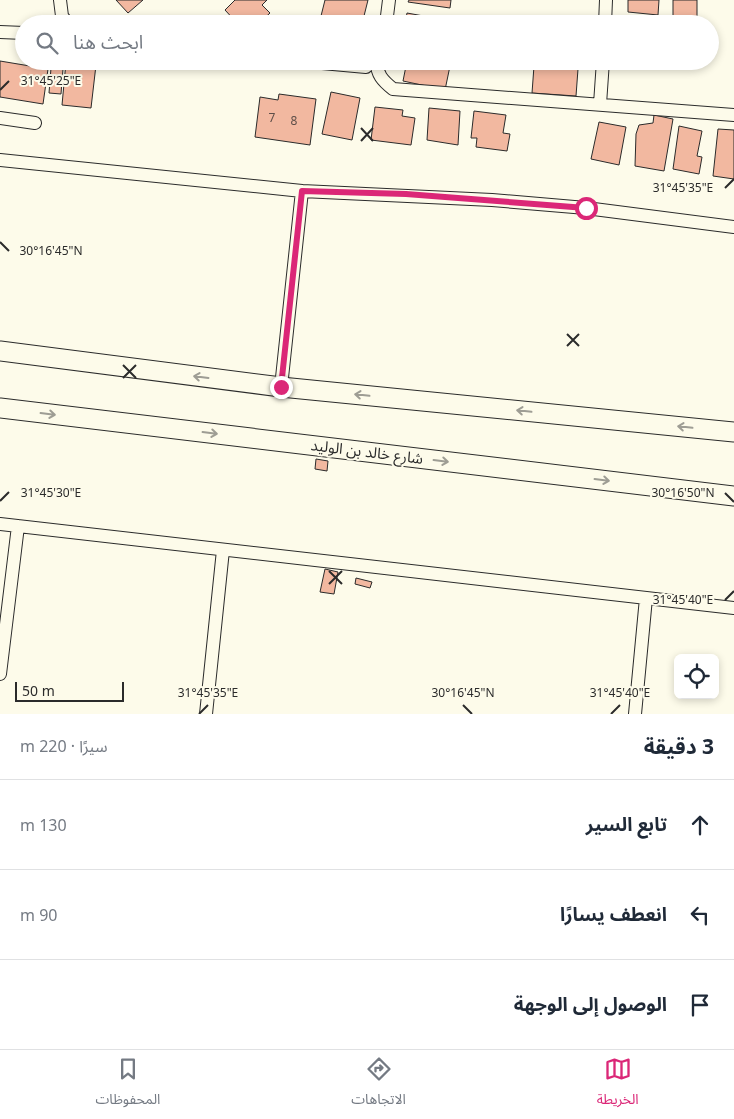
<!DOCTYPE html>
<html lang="ar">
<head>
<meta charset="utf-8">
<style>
  body { margin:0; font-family:"Noto Sans","Noto Sans Arabic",sans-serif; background:#f6f6f7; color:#1f2937; direction:rtl }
  .controls { position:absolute; right:15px; bottom:15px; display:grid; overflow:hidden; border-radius:8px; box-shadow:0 2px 8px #0003 }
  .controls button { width:45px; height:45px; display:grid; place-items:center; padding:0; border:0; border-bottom:1px solid #e0e1e3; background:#fff; color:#1f2937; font:25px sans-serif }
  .scale { position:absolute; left:15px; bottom:12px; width:109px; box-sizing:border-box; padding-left:5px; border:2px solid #2b2b2b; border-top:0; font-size:14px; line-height:18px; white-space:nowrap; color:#2b2b2b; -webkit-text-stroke:4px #fdfbea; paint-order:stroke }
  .stop { position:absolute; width:15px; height:15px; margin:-11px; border:4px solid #db2777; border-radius:50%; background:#fff }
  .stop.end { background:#db2777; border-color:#fff; box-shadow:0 1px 5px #0008 }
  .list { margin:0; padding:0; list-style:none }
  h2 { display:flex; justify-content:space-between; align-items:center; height:65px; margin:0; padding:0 20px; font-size:21px }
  h2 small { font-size:16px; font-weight:400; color:#747a83 }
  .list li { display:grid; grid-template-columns:32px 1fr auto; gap:15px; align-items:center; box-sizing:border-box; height:90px; padding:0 20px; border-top:1px solid #e0e1e3 }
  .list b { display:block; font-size:19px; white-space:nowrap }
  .list em { font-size:16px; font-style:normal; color:#747a83 }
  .icon { flex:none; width:28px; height:28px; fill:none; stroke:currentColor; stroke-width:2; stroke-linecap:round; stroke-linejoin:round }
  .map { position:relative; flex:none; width:734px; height:714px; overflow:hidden; direction:ltr }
  .search { position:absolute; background:#fff; box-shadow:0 2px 8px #0003; left:15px; right:15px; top:15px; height:55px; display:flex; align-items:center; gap:12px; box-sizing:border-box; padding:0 18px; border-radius:28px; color:#747a83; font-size:19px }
  .sheet { height:335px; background:#fff }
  nav { display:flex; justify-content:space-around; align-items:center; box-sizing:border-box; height:70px; border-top:1px solid #e0e1e3; background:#fff; font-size:14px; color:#747a83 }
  nav a { display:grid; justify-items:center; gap:2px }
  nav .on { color:#db2777 }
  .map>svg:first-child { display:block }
  .building { fill:#f2b8a0; stroke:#2b2b2b }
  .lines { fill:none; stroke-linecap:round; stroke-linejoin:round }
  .minor-casing { stroke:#2b2b2b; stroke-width:14 }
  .secondary-casing { stroke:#2b2b2b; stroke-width:21 }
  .minor { stroke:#fdfbea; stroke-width:12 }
  .secondary { stroke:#fdfbea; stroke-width:19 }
  .oneway { stroke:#9e9d94 }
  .route { stroke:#db2777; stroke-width:6 }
  .ticks { fill:none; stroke:#2b2b2b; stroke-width:2 }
  .labels { text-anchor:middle; stroke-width:4; stroke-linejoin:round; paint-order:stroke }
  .number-label { font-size:12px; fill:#5d4e48 }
  .street-label { font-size:15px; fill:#2b2b2b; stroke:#fdfbea }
  .ticks-label { font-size:12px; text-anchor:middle; fill:#2b2b2b; stroke:#fdfbea; stroke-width:4; stroke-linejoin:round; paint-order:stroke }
</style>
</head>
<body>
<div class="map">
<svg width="734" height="714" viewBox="0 0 734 714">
  <rect width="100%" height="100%" fill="#fdfbea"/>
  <path class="building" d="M116,0h27l-15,13z
    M267,0l-5,5 8,8 -12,11h-5l-8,-9 -8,8 -12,-13 10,-10z
    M325,0h43l-6,24h-43z
    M409,0h42l-1,8 -42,-6z
    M628,0h31l-1,15 -30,-3z
    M673,0h24v17l-24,1z
    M407,13l44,8 -1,3h-45z
    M579,21v3h-45v-1z
    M0,61l48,8 -5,35 -43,-7z
    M407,61h34l-1,3 10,2 -5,24 -42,-9z
    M66,62l30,3 -5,43 -29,-3z
    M534,66l44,3 -2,27 -44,-3z
    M51,68l12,1 -2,25 -12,-1z
    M331,92l29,6 -8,42 -30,-6z
    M279,94l37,5 -6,46 -55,-8 5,-40 18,3z
    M375,107l28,3 -1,6 13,2 -4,27 -40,-5z
    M429,108l31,3 -2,34 -31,-5z
    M474,111l32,4 -3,18 7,1 -3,17 -31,-4 1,-9h-6z
    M654,115l19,4 -9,52 -29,-5 1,-32 3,-9 14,-2z
    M599,122l27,5 -7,38 -28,-6z
    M679,126l23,5 -5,25 5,1 -3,17 -26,-5z
    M718,129l16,1v49l-21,-3z
    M316,459l12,2 -1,10 -12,-2z
    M325,569l13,3 -4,22 -14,-2z
    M356,578l16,4 -2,6 -15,-4z"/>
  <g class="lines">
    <g class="minor-casing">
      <path id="minor" d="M60,0l2,16 6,8
        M386,24l3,-24
        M605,24l1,-24
        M0,32l24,1
        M300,61l66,6 5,-6
        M377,61c-1,13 6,20 16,28l341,26
        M600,104l3,-43
        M0,118l35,5
        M0,160l302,31 190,9 94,8 148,19
        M281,387l21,-196
        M0,524l734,84
        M0,674l18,-148
        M206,714l17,-164
        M635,714l11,-116"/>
    </g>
    <g class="secondary-casing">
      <path id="secondary" d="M0,351l281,36 453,45
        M0,408l734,88"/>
    </g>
    <use href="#minor" class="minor"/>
    <use href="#secondary" class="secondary"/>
  </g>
  <defs><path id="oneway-shaft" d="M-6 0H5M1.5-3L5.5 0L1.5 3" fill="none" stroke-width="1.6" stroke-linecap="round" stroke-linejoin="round" transform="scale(1.25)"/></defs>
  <g class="oneway">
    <use href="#oneway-shaft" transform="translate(201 377) rotate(-173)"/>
    <use href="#oneway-shaft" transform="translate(362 395) rotate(-174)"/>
    <use href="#oneway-shaft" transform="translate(524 411) rotate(-174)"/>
    <use href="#oneway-shaft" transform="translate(48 414) rotate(7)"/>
    <use href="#oneway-shaft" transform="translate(685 427) rotate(-174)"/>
    <use href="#oneway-shaft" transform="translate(210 433) rotate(7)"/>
    <use href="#oneway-shaft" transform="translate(441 461) rotate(7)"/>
    <use href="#oneway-shaft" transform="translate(602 480) rotate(7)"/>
  </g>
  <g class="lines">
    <path class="route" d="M281,387l21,-196 104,3 180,14"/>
  </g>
  <path class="ticks" d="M0,90l9,-9M361,128l12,13M361,141l12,-13M725,188l9,-9M0,242l9,9M567,334l12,12M567,346l12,-12M123,365l13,13M123,378l13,-13M725,493l9,9M0,501l9,-9M329,571l13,13M329,584l13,-13M725,600l9,-9M463,705l9,9M199,714l9,-9M611,714l9,-9"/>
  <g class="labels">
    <g class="number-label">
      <text x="272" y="122">7</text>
      <text x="294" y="125">8</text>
    </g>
    <g class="street-label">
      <text transform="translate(367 452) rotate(7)" y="5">شارع خالد بن الوليد</text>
    </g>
  </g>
  <g class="ticks-label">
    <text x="51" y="85">31°45'25"E</text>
    <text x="683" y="192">31°45'35"E</text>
    <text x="51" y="255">30°16'45"N</text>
    <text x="51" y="497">31°45'30"E</text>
    <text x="683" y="497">30°16'50"N</text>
    <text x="683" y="604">31°45'40"E</text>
    <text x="208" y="697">31°45'35"E</text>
    <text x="620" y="697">31°45'40"E</text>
    <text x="463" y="697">30°16'45"N</text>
  </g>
</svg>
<div class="controls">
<button><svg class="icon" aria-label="locate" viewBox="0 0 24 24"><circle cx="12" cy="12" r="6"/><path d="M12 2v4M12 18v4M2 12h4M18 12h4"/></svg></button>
</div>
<div class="scale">50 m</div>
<div class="stop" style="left:586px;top:208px"></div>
<div class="stop end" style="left:281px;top:387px"></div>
<div class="search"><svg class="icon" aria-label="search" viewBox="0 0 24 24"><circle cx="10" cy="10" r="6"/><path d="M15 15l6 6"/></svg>ابحث هنا</div>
</div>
<section class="sheet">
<h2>3 دقيقة<small>سيرًا · 220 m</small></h2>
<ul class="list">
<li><svg class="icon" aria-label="ahead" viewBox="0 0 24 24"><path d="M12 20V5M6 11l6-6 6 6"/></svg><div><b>تابع السير</b></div><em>130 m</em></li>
<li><svg class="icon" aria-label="left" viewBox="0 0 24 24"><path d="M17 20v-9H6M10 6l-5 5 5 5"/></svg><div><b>انعطف يسارًا</b></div><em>90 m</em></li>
<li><svg class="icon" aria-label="arrive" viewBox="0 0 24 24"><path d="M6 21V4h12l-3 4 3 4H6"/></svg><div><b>الوصول إلى الوجهة</b></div></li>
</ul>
</section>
<nav>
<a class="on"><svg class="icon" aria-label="map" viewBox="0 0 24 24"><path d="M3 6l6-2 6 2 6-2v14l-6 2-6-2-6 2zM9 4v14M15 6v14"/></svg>الخريطة</a>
<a><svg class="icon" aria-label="directions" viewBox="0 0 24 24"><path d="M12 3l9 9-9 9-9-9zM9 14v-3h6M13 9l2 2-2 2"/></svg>الاتجاهات</a>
<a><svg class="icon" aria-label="saved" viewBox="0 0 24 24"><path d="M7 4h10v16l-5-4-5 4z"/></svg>المحفوظات</a>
</nav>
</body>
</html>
